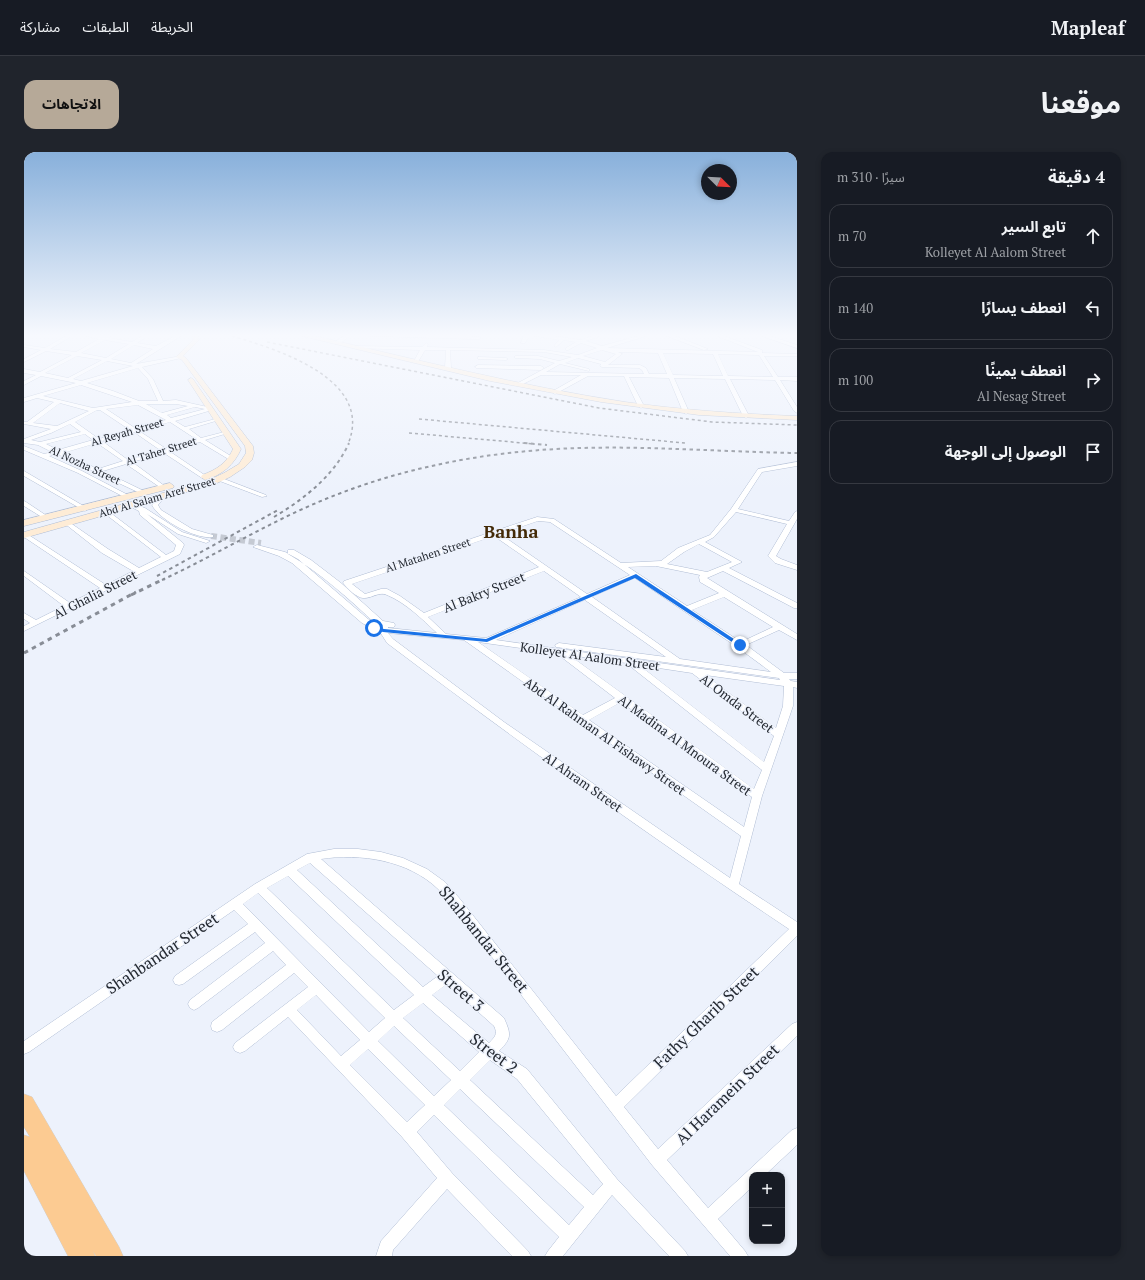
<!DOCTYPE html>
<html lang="ar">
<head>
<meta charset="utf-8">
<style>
  body { margin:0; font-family:"PT Serif","Noto Sans Arabic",serif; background:#20242c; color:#f1f3f6; direction:rtl }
  .controls { position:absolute; right:12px; bottom:12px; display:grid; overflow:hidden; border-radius:8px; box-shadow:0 2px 6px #0003 }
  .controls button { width:36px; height:36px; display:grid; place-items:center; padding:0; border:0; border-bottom:1px solid #363941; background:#171b24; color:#f1f3f6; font:20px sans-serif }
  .compass { position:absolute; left:677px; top:12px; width:36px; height:36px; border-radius:50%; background:#171b24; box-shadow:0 2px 6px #0003; rotate:114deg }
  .stop { position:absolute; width:12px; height:12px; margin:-9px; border:3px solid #1a73e8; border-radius:50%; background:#fff }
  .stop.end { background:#1a73e8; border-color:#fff; box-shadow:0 1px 4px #0008 }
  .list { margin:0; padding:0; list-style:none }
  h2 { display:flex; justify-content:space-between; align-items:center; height:52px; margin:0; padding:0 16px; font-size:17px }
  h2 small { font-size:13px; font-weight:400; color:#9ea1a6 }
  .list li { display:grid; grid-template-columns:26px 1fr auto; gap:12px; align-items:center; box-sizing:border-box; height:64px; margin:0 8px 8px; padding:0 8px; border:1px solid #363941; border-radius:12px }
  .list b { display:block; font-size:15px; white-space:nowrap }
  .list p { margin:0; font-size:13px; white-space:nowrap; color:#9ea1a6 }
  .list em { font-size:13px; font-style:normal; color:#9ea1a6 }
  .icon { flex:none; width:22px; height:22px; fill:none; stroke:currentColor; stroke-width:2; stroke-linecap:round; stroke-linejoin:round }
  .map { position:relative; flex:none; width:773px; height:1104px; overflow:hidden; direction:ltr; border-radius:12px }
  header { display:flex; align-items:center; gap:24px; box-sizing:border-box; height:56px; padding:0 20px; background:#171b24; border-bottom:1px solid #363941 }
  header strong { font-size:19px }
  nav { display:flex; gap:22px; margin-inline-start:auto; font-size:14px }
  .intro { display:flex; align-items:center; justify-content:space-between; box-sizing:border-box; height:96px; padding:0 24px }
  h1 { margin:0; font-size:28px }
  .button { padding:10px 18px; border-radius:12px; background:#b6a998; color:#111; font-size:14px; font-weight:700 }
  main { display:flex; gap:24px; padding:0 24px }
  aside { flex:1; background:#171b24; border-radius:12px; box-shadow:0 2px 6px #0003 }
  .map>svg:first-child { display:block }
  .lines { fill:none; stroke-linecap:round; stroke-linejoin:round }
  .minor-tunnel { stroke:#c5cad3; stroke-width:6; stroke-dasharray:6 3.5; stroke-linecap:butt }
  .minor-casing { stroke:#b0bdd4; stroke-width:1 }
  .secondary-casing { stroke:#b0bdd4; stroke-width:1 }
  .trunk-casing { stroke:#cfd0d2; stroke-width:1 }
  .minor { fill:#fff; fill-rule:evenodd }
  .secondary { fill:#feecd6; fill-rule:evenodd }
  .trunk { fill:#fccb92; fill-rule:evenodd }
  .rail-far2 { stroke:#888d96; stroke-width:1.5; stroke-dasharray:3 3; stroke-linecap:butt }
  .rail-far1 { stroke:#888d96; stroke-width:2; stroke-dasharray:3.5 3.5; stroke-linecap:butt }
  .rail { stroke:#888d96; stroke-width:3; stroke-dasharray:4.5 4.5; stroke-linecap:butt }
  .route { fill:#1a73e8 }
  .labels { text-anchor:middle; stroke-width:3; stroke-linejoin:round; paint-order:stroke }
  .far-street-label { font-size:11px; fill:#242931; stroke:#edf2fc }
  .street-label { font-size:13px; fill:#242931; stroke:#edf2fc }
  .near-street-label { font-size:16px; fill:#242931; stroke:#edf2fc }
  .far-town-label { font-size:18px; font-weight:bold; fill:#432a07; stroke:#edf2fc }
</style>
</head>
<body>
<header>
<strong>Mapleaf</strong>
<nav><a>الخريطة</a><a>الطبقات</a><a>مشاركة</a></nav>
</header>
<div class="intro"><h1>موقعنا</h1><a class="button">الاتجاهات</a></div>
<main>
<aside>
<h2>4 دقيقة<small>سيرًا · 310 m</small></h2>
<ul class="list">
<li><svg class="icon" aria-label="ahead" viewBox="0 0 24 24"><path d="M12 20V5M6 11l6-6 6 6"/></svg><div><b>تابع السير</b><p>Kolleyet Al Aalom Street</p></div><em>70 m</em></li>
<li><svg class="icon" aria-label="left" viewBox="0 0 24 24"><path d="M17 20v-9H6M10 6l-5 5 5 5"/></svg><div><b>انعطف يسارًا</b></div><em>140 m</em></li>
<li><svg class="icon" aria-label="right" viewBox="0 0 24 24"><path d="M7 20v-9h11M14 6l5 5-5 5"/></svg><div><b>انعطف يمينًا</b><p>Al Nesag Street</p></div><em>100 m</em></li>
<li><svg class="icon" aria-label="arrive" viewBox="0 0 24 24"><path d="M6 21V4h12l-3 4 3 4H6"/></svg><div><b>الوصول إلى الوجهة</b></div></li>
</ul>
</aside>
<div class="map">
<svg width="773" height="1104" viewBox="0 0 773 1104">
  <rect width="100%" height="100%" fill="#edf2fc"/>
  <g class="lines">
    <path class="minor-tunnel" d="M187,384l50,7"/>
    <g class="minor-casing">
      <path id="minor" d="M42,184h6l-22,13 26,3 23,-13 -13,-3h25l-2,2 23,4 10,-6h6l-11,7 19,3 19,-10h6l-45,28 45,-8v2l-39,9 11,12 10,22 13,-1 36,8v2l-37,11 10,6 34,-9v2l-30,9 12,9 27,-7v2l-23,7 29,18v2h-4l-30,-18 -31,9 37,25v2h-4l-38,-25 -32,9 34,25v2l-2,1 -38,-26 -23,7 43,21 1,1 -3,2 -87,-41 -8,2 33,15 48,25v2l-2,1 -50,-26 -54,-23v-4l20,8 8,-2 -14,-7 -14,-2v-4l27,-10 -27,-5v-2h3l27,-20 -17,-4 -13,4v-4l52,-15 -35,-7 -17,9v-4l12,-6 -12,-2v-4l16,3 32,-17 -26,-4 -22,11v-3l17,-9 -17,-3v-2l21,3zM81,188l24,4 -23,14 -25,-5zM110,193l19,4 -22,14 -20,-4zM53,204l25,4 -34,18 -23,-5zM83,209l26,5 -52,15 -8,-2zM114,216l10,11 10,22h-19l-26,-10 -26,-8zM57,233l51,17 -39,6 -50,-12zM36,251l29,8 -32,15 -24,-3zM122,252h30l12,2 -26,7zM114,253l28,15 -31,8 -29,-19zM171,255l10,2 -34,9 -4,-3zM73,258h3l30,20 -31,9 -24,-17zM146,270l26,17 -31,9 -26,-17zM46,272l11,8 -41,10 -9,-2 20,-7zM110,280l26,18 -32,10 -26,-19zM61,282l8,6 -35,10 -12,-6zM73,291l26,18 -25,8 -35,-16z
        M320,184h6l-11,8h-4v-2z
        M347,184h96l12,1 2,1 -2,1z
        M500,184h5l-4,7h-4z
        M511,184h18l28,4 11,-4h8l-14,5 16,5 36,-10h8l-39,12 151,4 -41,-16h7l38,14v3l35,1v2h-33l14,21h19v4l-17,-1 17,27v6l-3,-2 -19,-31 -45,-1 19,37 -3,2 -3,-2 -18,-37 -51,-1 15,34 -3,2 -3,-2 -14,-34 -40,-1 15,29 -3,2 -3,-2 -14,-30h-36l-33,18 -2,-1v-2l28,-16h-40l-20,10 -5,-1 39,-21 -15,-4 -23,-1h-2v-2h23l21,5 13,-4 -28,-5 -94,-2 1,18 -3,2 -3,-2 1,-18h-21l-7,12h-2l-2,-1 6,-11 -67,-2 -2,-1 2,-1 69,1 4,-4 2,1 -1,3 117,3 34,5 19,-7 -16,-5 -13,7h-2v-2l10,-6 -12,-2 -8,7 -2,-1 5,-6zM578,198l14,4 -11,8 -22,-6zM594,200l40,1 9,21h-18l-3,-6 -6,-3h-32l14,-11zM639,201l50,1 10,22 -50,-1zM694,202l41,1 14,22 -45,-1zM554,206l23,6 -1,2 2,1 37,1 3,2 2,4 -98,-2 14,-8 29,7v-2l-24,-6z
        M643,184h8l33,13 -4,1z
        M738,184h8l27,9v3z
        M456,205l26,1 2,1 -2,1 -28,-1v-2z
        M454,213l63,1 3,2 -3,2 -65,-2 -1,-1z
        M773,310v4l-35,6 -24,37 51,12 6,-9 2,-1v8l-21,37 5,3 16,6v5l-22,-7 -7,-7 19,-32 -51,-12 -22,25 -9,5 37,20 -13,6 68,35v5h-3l-71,-37 -16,7 90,56v6l-18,-10 -33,15 38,28h13v6h-8l2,2 6,1v6l-4,-1v19l-31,90 -23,88 58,38v14l-173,171 34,42 134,-125 5,-2v14l-130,124 41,48 84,-78 5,-2v17l-32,30h-13v12l-34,32 27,32 3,5h-18l-78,-91 -200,-260c-5,-5 -9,-11 -14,-16 -30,-29 -78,-36 -117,-30l183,159c7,16 8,20 -5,33l28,18 90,110 68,72 3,5h-19l-57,-61 -49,61h-18l3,-5 11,-14 -125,-122 -17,17 35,41 76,78 3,5h-19l-65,-67 -54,61 -1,6h-16l5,-15 56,-63 -35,-41 -114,-120 -43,34 -5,2 -5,-2 -2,-4 2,-4 73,-56 -14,-14 -72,57 -5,2 -5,-2 -1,-4 1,-4 74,-57 -13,-14 -75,57 -4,2 -4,-2 -2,-4 2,-4 75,-57 -10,-11 -72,52 -4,1 -4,-1 -2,-4 2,-4 73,-52 -14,-14 -205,142 -5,2v-13l231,-157 52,-30 27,-5h24l23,3 22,6 24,11 18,13 15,17 156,197 173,-167c-137,-91 -271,-187 -402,-286l-7,-11 -18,-9 -70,-60 -13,-7 -26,-9 4,-2 28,7 13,7 70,60 12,8 1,-1 -4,-1c-28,-26 -56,-52 -89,-71v-4h6l17,10 30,23 42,38 11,2 1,2 -1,2h-6v1l49,5c-15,-14 -31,-30 -50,-38 -8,-4 -16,4 -24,3 -6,0 -16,-10 -20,-15l1,-2 193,-64 17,2 67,44 40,-2 17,-13 32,-13 21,-26 27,-40zM514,369l12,1 80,53 -43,19 -87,-60zM470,384l45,31 -115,46 -24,-17 -13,-7h-6l-16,5 -13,-10zM675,392l33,18 -25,10 -40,-8 17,-12zM632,414l44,9 -1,2 1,5 19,11 -32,13 -59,-39zM520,419l37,26 -95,41 -40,-4 -18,-17zM611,426l102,69 34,25 -91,-13 -88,-62zM700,445l49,30 -32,15 -49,-32zM561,448l81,57 -107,-14 -4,2 1,2 223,31 1,2 -284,-40zM364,481l76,7 277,196 -11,42 -226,-156 -111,-83zM454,490l78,11 59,45 -32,17zM545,503l57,8 136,107 -8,19zM615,513l53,8 82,63 -10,26zM681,523l79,11 -1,20 -7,22zM597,550l131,95 -8,30 -155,-107zM286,711l128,113 -15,11 -126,-117zM264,724l126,119 -20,15 -127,-122zM234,741l127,125 -16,14 -126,-128zM423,832l47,42c4,8 1,11 -5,17l-57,-48zM292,843l44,45 -19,16 -44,-46zM399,851l56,49 -19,19 -57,-53zM370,874l57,54 -17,16 -56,-55zM344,897l57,56 -18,17 -57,-57zM466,908l27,19 86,105 -10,11 -123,-115zM436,937l124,118 -15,18 -125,-120z
        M0,319l63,37 1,1 -3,2 -2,-1 -59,-34z
        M195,325l47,18 1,1 -5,1 -45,-17 -1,-1z
        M138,343l3,2 -7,8 3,5 31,19 21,6v2c-16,3 -54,-17 -61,-32l8,-9z
        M0,349l2,1 24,16 -3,2 -2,-1 -21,-13z
        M107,351l14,5 37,24 28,9 -4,2 -28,-9 -31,-20 36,29 1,2 -4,9 -156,77v-5l6,-3 -6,-4v-6l12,7 28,-14 -40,-30v-5l46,32 30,-15 -76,-51v-5l82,53 27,-14 -31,-18 -38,-30 3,-2 2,1 39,27 31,19 22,-11 -57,-44v-2h4l58,44 8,-4 2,-6 -36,-30 -1,-4 -10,-5v-2z"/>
    </g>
    <g class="secondary-casing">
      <path id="secondary" d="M168,184h6l1,4 -16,16 3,2 67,88 1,7 -2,7 -7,7 -15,10 -15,7 -191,54v-6l185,-52 15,-7 15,-9 7,-11 -1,-7 -63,-86 -6,-3 17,-17z
        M278,184h13c103,24 206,50 310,66 57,8 115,12 172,14v4l-98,-5 -98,-13 -111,-21z
        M167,226l2,1 48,70c-7,16 -19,26 -36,31l-4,-3 1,-2c14,-5 25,-12 31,-26l-45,-69z
        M146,331l4,3 -1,2 -149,38v-6z"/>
    </g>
    <g class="trunk-casing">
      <path id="trunk" d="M0,942l8,3 87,150 4,9h-27l-3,-5 2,5h-27l-44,-85v-36l6,2 -6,-10z"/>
    </g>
    <use href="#minor" class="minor"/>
    <use href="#secondary" class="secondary"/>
    <use href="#trunk" class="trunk"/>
    <path class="rail-far2" d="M208,184c44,13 143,43 116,108
      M243,190l332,66 113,14 85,3
      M395,267l266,24
      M385,281l126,11"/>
    <path class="rail-far1" d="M500,291l23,2
      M250,365c30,-18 60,-41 75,-74
      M133,424l121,-66
      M138,428c60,-28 117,-64 179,-87 76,-29 159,-43 240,-45 72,-2 144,4 216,5"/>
    <path class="rail" d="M107,443l33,-16
      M0,501l112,-61"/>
  </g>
  <linearGradient id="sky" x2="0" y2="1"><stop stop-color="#88b0db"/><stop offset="0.54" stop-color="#f7f9fe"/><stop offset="1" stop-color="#f7f9fe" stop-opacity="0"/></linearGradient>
  <rect width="773" height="339" fill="url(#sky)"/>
  <path class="route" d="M612,422l107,71 -5,1 -103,-68 -148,64 -104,-10 -12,-4 3,-2 10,3 102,10z"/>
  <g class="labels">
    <g class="far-street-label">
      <text transform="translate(103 280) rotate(-16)" y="4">Al Reyah Street</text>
      <text transform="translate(137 299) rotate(-17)" y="4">Al Taher Street</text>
      <text transform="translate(61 313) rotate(25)" y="4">Al Nozha Street</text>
      <text transform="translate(133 345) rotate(-16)" y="4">Abd Al Salam Aref Street</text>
      <text transform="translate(404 403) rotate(-18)" y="4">Al Matahen Street</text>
    </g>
    <g class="street-label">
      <text transform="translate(460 440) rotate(-22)" y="5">Al Bakry Street</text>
      <text transform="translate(71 442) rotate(-27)" y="5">Al Ghalia Street</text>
      <text transform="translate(566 504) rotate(8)" y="5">Kolleyet Al Aalom Street</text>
      <text transform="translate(713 551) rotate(37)" y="5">Al Omda Street</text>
      <text transform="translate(581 584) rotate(35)" y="5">Abd Al Rahman Al Fishawy Street</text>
      <text transform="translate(661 593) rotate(36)" y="5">Al Madina Al Mnoura Street</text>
      <text transform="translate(559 630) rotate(35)" y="5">Al Ahram Street</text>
    </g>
    <g class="near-street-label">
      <text transform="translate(460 787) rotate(51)" y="6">Shahbandar Street</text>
      <text transform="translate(138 801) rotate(-34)" y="6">Shahbandar Street</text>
      <text transform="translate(437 838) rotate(41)" y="6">Street 3</text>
      <text transform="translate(682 865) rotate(-44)" y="6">Fathy Gharib Street</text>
      <text transform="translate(470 901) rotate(37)" y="6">Street 2</text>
      <text transform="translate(703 942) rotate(-44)" y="6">Al Haramein Street</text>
    </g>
    <g class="far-town-label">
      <text x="487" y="386">Banha</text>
    </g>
  </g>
</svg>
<div class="controls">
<button>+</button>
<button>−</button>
</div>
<svg class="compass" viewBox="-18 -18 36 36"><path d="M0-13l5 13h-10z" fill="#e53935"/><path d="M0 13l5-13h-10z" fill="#9ea1a6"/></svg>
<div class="stop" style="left:350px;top:476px"></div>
<div class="stop end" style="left:716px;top:493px"></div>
</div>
</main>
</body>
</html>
